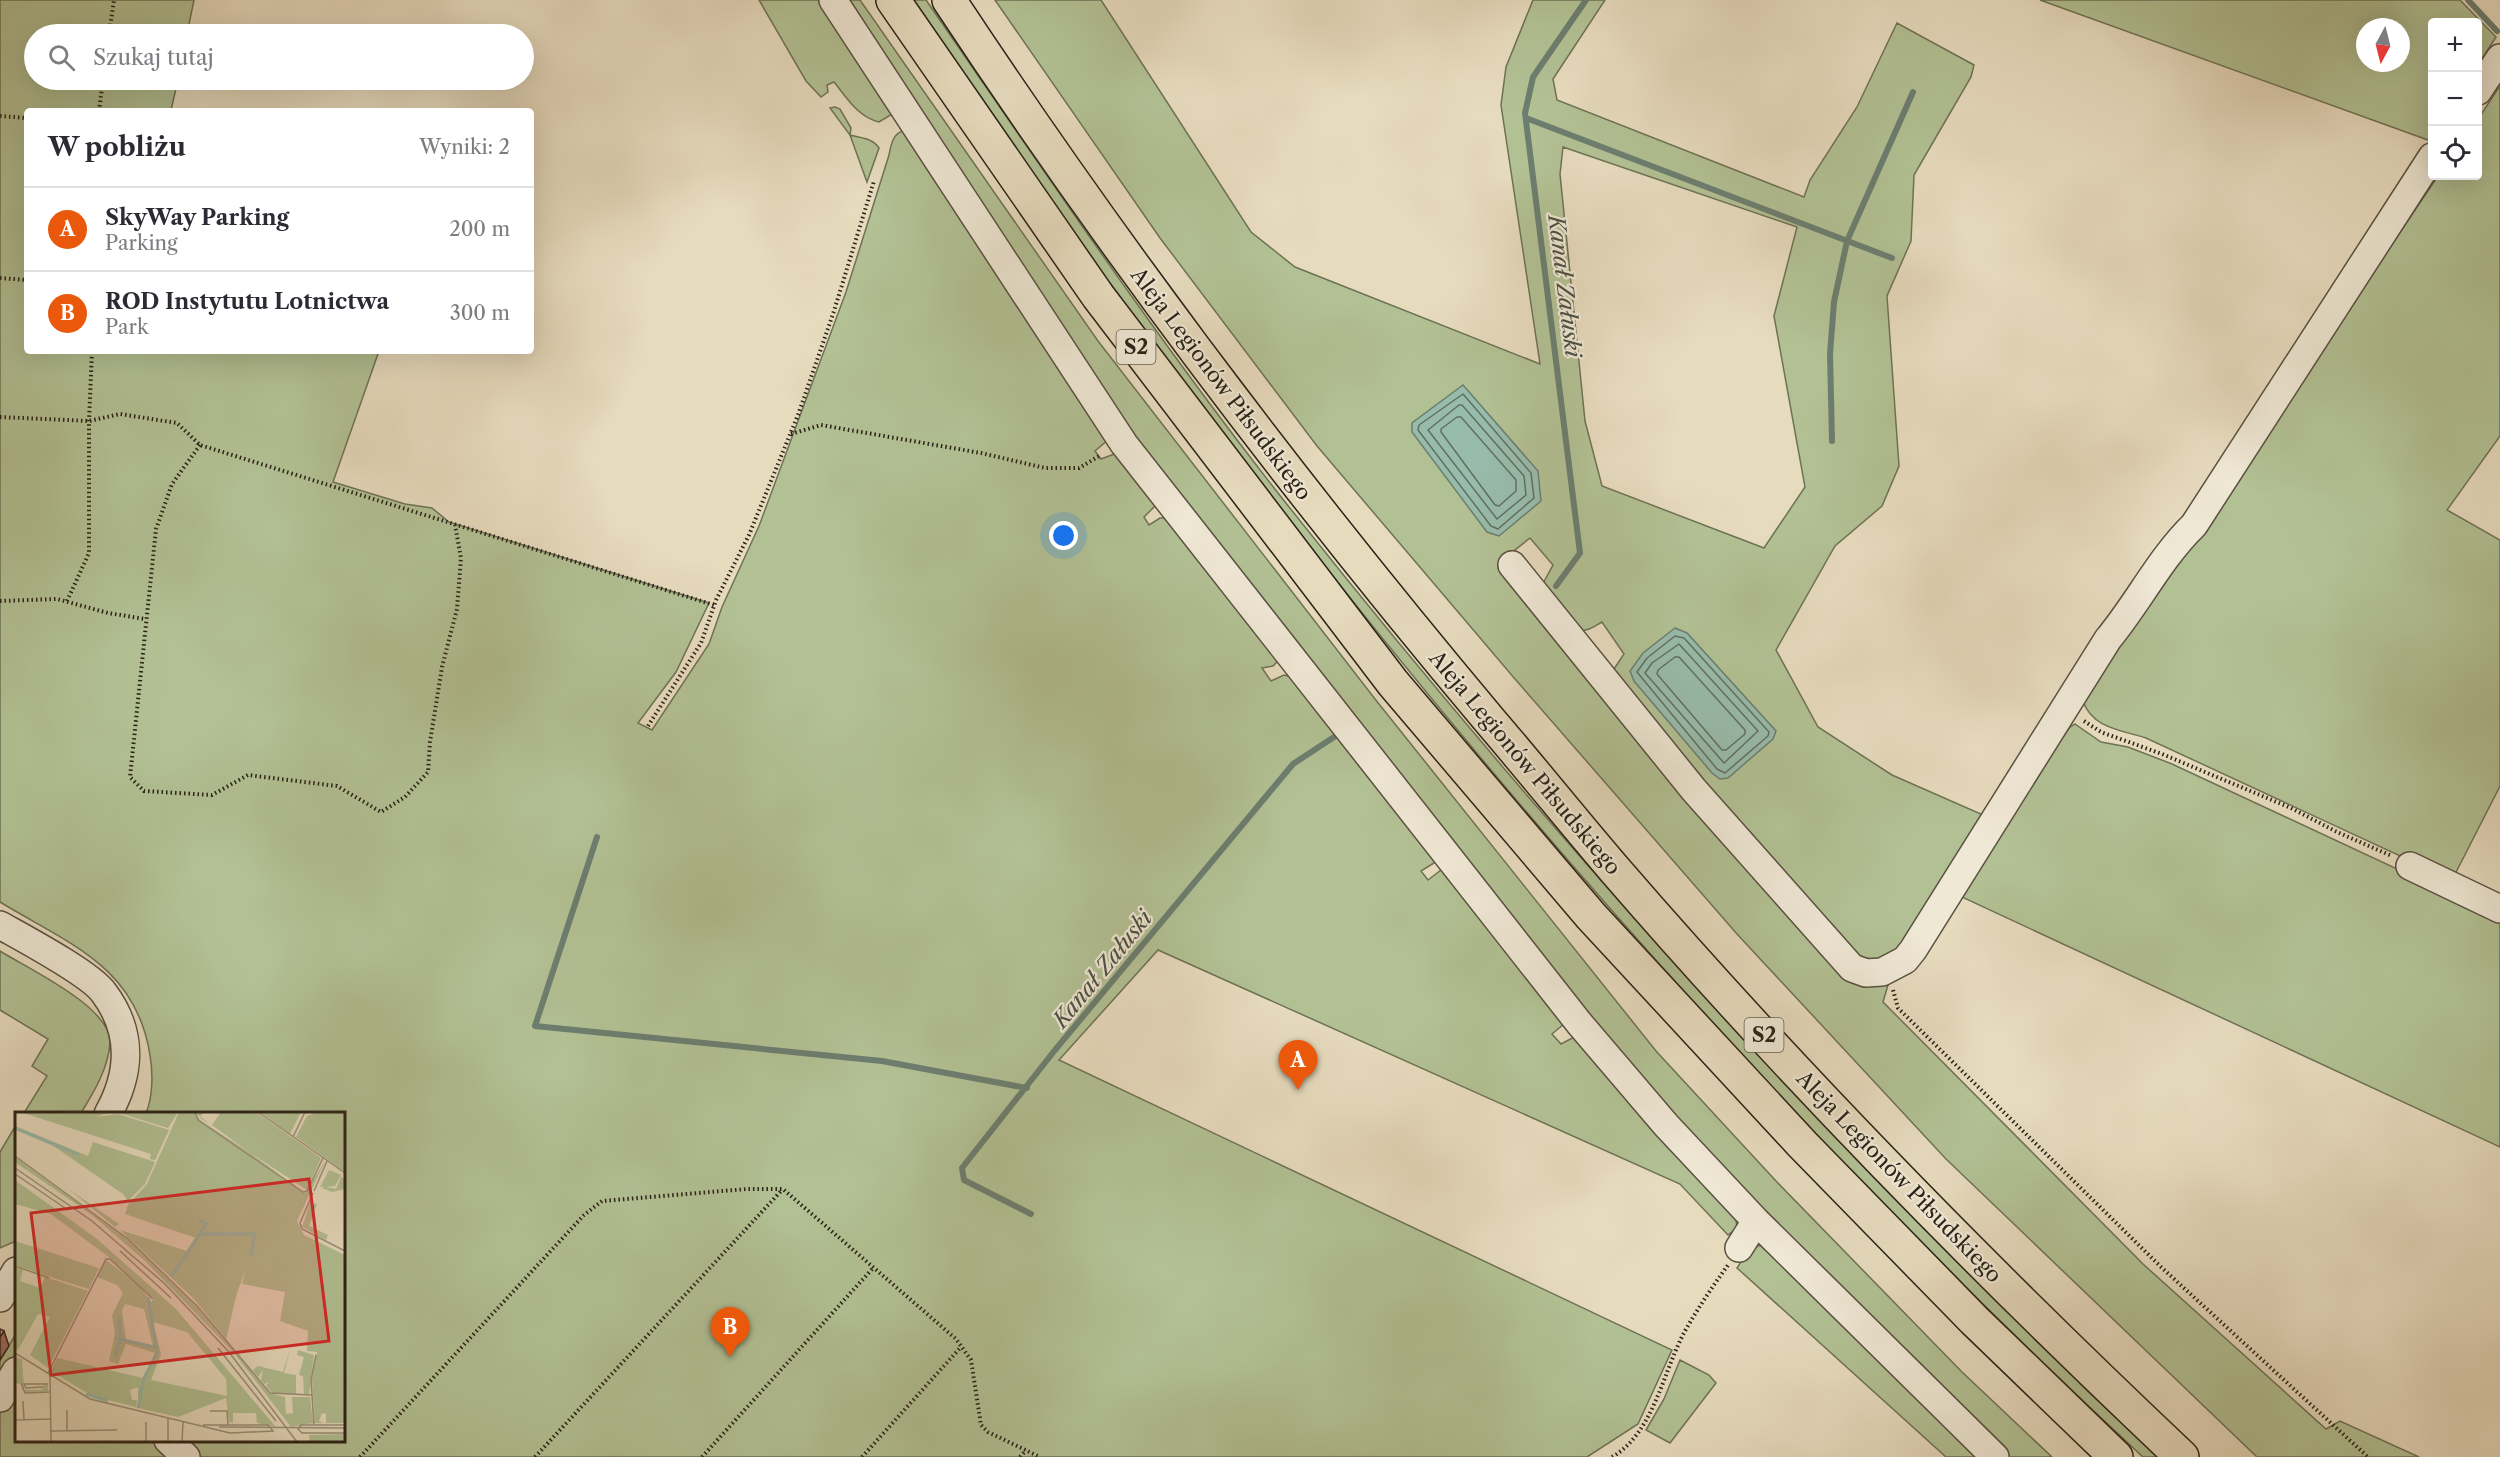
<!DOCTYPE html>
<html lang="pl">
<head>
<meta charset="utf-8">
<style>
  body { margin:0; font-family:"Libre Caslon Text",serif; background:#f2f2f3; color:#2b2b33 }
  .controls { position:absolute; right:18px; top:18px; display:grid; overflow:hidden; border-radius:6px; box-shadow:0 6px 24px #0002 }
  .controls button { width:54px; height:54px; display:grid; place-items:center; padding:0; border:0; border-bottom:2px solid #e1e1e2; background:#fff; color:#2b2b33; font:30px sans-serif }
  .compass { position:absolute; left:2356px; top:18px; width:54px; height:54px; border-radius:50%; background:#fff; box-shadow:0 6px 24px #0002; rotate:187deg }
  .you { position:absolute; left:1064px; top:536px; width:21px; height:21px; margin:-15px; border:4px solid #fff; border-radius:50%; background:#1a73e8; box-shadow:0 0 0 9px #1a73e833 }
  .badge { display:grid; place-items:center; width:39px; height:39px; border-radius:50%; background:#ea580c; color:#fff; font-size:20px; font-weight:700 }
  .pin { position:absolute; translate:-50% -50px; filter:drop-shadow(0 2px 3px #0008) }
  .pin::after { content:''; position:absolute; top:32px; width:21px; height:18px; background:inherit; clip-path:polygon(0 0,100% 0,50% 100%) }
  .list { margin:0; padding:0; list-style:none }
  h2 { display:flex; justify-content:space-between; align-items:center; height:78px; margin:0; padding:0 24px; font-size:26px }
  h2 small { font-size:20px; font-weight:400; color:#7c7c81 }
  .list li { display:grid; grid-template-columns:39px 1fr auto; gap:18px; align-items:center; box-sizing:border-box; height:84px; padding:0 24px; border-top:2px solid #e1e1e2 }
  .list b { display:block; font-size:22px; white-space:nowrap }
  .list p { margin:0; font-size:20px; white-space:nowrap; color:#7c7c81 }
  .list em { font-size:20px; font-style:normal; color:#7c7c81 }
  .icon { flex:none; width:33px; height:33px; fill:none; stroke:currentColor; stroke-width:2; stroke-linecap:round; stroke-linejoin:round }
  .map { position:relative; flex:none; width:2500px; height:1457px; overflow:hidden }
  .search { position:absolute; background:#fff; box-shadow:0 6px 24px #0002; left:24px; top:24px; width:510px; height:66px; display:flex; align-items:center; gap:15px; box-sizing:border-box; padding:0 21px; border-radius:33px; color:#7c7c81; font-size:22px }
  .panel { position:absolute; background:#fff; box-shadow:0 6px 24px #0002; left:24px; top:108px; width:510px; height:246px; border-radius:6px }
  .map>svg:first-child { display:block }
  .green { fill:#b2c194; stroke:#6e7256; stroke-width:1.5; fill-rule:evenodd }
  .water { fill:#98bcac; stroke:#6c7e70; stroke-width:1.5 }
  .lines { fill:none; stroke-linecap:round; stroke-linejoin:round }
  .shore { stroke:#616f62; stroke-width:1.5 }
  .stream { stroke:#6c7e70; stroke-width:6 }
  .minor-casing { stroke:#595041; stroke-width:30 }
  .highway-casing { stroke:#2a2217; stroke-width:36 }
  .path { stroke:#2a2217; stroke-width:4; stroke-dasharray:1.5 3; stroke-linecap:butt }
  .minor { stroke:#efe8d5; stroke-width:27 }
  .highway { stroke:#e7dbbe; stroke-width:33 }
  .shaded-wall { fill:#a06d63; stroke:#2a2217; stroke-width:1.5 }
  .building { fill:#e59c8e; stroke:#2a2217; stroke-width:1.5 }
  .labels { text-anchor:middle; stroke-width:4.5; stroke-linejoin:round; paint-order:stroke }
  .shield { fill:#efe8d5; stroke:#655d50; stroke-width:1.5 }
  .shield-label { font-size:20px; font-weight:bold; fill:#2a2217 }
  .street-label { font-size:21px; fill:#2a2217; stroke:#efe8d5 }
  .water-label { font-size:22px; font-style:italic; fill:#4b5044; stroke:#efe8d5 }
  .inset-river { fill:none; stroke:#98bcac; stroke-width:3 }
  .inset-road { fill:none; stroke:#9b917b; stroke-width:1.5 }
  .view { fill:#d62828; fill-opacity:0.15; stroke:#d62828; stroke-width:3 }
  .inset-edge { fill:none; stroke:#2a2217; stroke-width:3 }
</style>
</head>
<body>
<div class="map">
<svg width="2500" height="1457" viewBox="0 0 2500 1457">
  <rect width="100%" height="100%" fill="#e7dbbe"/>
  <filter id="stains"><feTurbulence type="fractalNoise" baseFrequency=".00333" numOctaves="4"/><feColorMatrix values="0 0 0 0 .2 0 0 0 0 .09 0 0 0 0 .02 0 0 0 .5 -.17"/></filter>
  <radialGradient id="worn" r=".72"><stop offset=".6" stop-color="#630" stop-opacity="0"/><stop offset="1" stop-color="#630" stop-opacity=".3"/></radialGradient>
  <path class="green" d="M0,0h194l-7,34h-153v46h144l-7,30 2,1h-146v240h352l-46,131 72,22 27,4 17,14 260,81 -33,69 -38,51 14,7 57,-86 13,-37 37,-81 87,-234 43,-137c2,-11 4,-22 16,-25l204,309 -14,12 6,8 16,-6 39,52 -12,12 5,8 11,-7h7l112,142 -6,6 -11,2 9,13 13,-6 8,2 144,179 -2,7 -13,8 7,9 13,-10h5l118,154 -12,10 9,10 17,-9 157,176 2,17 -9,7 -48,-51 -522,-234 -99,110 613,290 -34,74 -51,33h-1392l-18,-16 167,-1v-326l-198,-1c7,-16 7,-40 4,-58 -14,-89 -81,-111 -150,-153z
    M759,0h64l71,113 -15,9c-21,-5 -32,-24 -45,-40l-7,3 1,7 -7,5 -15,-16z
    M842,0h18l238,341 277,358 281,352 120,130 186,191 90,85h-43l-332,-329 -543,-684z
    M914,0h12c115,166 227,334 352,493 270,342 563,665 880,964h-15c-364,-337 -691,-713 -987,-1111 -84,-113 -163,-230 -242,-346z
    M995,0h106l150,232 44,35 245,97 -39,-259 5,-38 27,-67h72l-52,79 4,21 247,97 6,-17 47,-73 40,-84 77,42 -3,12 -57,98 -3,66 -24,55 12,170 -17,40 -47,40 -59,104 42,77 74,48 98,43 -98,141 -15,3 -22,-3 -237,-268 -4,-22 10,-15 -22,-32c-7,4 -15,10 -23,8 -14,-1 -31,-28 -36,-40l-1,-5 11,-20 -23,-27 -29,23 235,287 111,126 15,7 22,-2 4,6 -5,17 260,262 183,165 14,-8 79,36h-162l-311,-298 -209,-225 -222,-255 -198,-233 -157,-208zM1563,147l234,80 -23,89 31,171 -41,61 -162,-62 -17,-65 -25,-247z
    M2040,0h420l36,37 -18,28v-43h-46v111l-4,7zM2365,27h36v36h-36z
    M2500,86v350l-53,74 53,30v246l-48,94 -306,-142c-25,-8 -54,-10 -63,-37l355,-525h40v-57z
    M835,107l5,2 11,19 -1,7c10,3 23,3 29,13l-12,34 -17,-47 -20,-27z
    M2075,724l26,18 27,5 44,17 328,153v230l-536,-249 -6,-6 111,-164z
    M0,951c27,17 111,56 110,91 -1,25 -16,50 -29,71h-57l23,-37 -15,-10 16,-27 -48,-29z
    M16,1125v116l-16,7v-96z
    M1763,1245l220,212h-37l-209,-189c7,-11 12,-21 26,-23z
    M16,1334v30l-16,27v-31z
    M1680,1360l29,15 7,8 -46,60 -24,-13 18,-31z
    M16,1384v56l141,1 19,16h-176v-46z"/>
  <path class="water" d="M1463,385l75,86 3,30 -42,35 -12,-4 -75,-100v-9z
    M1675,628l12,5 89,98 -3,8 -45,39 -8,1 -8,-6 -78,-92 -4,-10 13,-18z"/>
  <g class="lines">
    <path class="shore" d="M1463,394l68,79 3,25 -36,31 -7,-3 -73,-96 1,-5z
      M1459,405h3l62,71 2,19 -29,24 -69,-89z
      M1457,417h4l55,63v11l-17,15 -4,-1 -54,-73v-3z
      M1675,636l9,2 85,94 -1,4 -43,37 -8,-4 -80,-97 10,-14z
      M1679,644l79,87 -34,32 -79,-90 7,-10z
      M1675,657h4l66,73v4l-19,16h-4l-65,-76 1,-4z"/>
    <path class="stream" d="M2468,0l29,31
      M1526,118l366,140
      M1832,441l-2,-87 4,-52 13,-61 66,-149
      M1556,586l24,-33 -55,-440 8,-36 53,-77
      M597,837l-62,189 347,35 145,27
      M1031,1214l-67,-34 -2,-12 93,-118 238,-286 41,-27"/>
    <g class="minor-casing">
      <path id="minor" d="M833,0l291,444 455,579 87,102 90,96 239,236
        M2478,91l22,-33
        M1512,565l182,225 158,178 14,5 16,-1 23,-12 8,-10 195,-311c30,-36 52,-81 86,-114l238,-368
        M2410,866l90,43
        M0,925c23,13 91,49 104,68 29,39 27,80 4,121
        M1739,1248l17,-27
        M0,1298l16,-27
        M0,1398l16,-27
        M168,1440l18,17"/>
    </g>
    <g class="highway-casing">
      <path id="highway" d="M893,0l205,296 295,387 198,233 212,229 171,175 142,137
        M949,0c167,253 347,490 542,722 42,49 82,99 124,148 178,206 369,400 567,587"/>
    </g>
    <path class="path" d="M109,34l5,-34
      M99,111l4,-31
      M0,116l27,2
      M0,278l27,2
      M0,417l89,4 31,-7 57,9 23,22 514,160
      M791,434l30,-9 160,28 64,15h34l22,-13
      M200,445l-28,39 -16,45 -26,248 14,14 68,4 36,-20 89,11 44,26 24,-15 23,-25 2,-30 12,-75 15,-58 4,-51 -6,-33
      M0,601l57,-2 51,14 37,6
      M67,601l22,-48v-132l3,-70
      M2084,721l17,11 61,22 129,54 46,24 55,24
      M648,726l53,-83 15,-43 33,-65 49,-120 36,-104 40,-130
      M1893,990l5,18 262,258 208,191
      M360,1457l224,-242 18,-14 145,-12h36l173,150 15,21 10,65 7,7 52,25
      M535,1457l247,-267
      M702,1457l172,-190
      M862,1457l99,-110
      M1020,1457l6,-7
      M1612,1457c42,-24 51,-86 73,-126 13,-23 28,-45 43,-66"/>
    <use href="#minor" class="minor"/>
    <use href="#highway" class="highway"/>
  </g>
  <path class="shaded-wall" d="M4,1331l5,15 -9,14v-23z"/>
  <path class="building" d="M0,1329l4,2 -4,6z"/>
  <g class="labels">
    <g class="shield">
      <rect x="1116.5" y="330" width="39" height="34" rx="4.5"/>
      <rect x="1744.5" y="1018" width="39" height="34" rx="4.5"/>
    </g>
    <g class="shield-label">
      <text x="1136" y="354">S2</text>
      <text x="1764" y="1042">S2</text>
    </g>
    <g class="street-label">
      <text transform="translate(1221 384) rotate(53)" y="7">Aleja Legionów Piłsudskiego</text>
      <text transform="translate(1525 763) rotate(50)" y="7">Aleja Legionów Piłsudskiego</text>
      <text transform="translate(1899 1177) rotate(46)" y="7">Aleja Legionów Piłsudskiego</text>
    </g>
    <g class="water-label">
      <text transform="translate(1565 286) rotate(83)" y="8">Kanał Załuski</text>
      <text transform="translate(1102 969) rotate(-51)" y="8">Kanał Załuski</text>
    </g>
  </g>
  <g transform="translate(15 1112)">
    <rect width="330" height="330" fill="#e7dbbe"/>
    <path d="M5,0h91l-15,5 22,-3 51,16 -14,30 -5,-1 1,-5zM101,0h62l-10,16zM164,0h15l111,81 20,-32 -28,60 7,14 41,20v168h-19v-9l-4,-1 -3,8 4,2h-8l-3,-44 5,-27 -10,-1 1,-20 -28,-10 5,-29 -43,-8 4,-15 -9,24 -11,46 -32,-40 -74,-69 67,21 9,-13 -71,-24 3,-9 19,-21zM180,0h8l-3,6 12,7 9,-13h35l65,46 -14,32 -107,-70zM245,0h41l-11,22zM303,0h27v60l-49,-35 11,-21zM0,14l73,30 5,-14 62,20 -10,22 -17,17 -5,-7 -71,-49 -37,-16zM0,45l112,82 70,68 72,86 16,4 1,17 7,-1 -1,-16h18l3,26 -22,4 -57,-74 -89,-92 -53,-46 -77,-53zM314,58l12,5 -6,11 -9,1 10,2 5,-12 4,2v10l-13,3 -10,-4 3,-2 -5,1zM0,68l82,59 79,70 100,118 -19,-4 -1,-10h-23v10l-4,-1 -3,-24 -48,19 -40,-9v-21l-8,3 2,10h5l-1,7 -44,-11 -41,-25 6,-13 86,20 12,-25 -29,-9 -8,20 -9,-3 6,-27 -3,-19 11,-22 -6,-8 -20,-8 9,-17 34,26 11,16 3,-3 -44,-41 -59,-44 -36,-10zM110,192l19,5 9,37 -27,-6 -4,-29zM138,210l34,10 39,47 1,17 -76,-16 10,-26zM55,78l49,34 -1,1 -3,2zM295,91l7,1 -8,22 19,9 -2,5 -24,-13zM0,129l84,27 -10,21 -26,-8 -48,-16zM0,155l8,3 -3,11 20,7 5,-11 43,14 -40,77 -18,-13 20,-38 -12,-3 -20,36 -3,-1zM276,234l-7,27 12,2v19h-23l-7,-8 3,-4 -5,2 -3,-4 2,-10 -5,7 -5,-7 5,-4 25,6zM283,238l16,5 -5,39h-5l-1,-18 -4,-1 5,-18 -7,-2zM0,245l7,2 2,31h18l2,-6 4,1v6l-22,1 -4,-3v-6l-7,1zM330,322v8h-35l-1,-7z" fill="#b2c194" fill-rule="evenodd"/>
    <path class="inset-river" d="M0,16l64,27M185,122h55l-4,22M156,165l35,-53 -8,-4M100,226l43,10M100,245l5,-18 -1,-22M71,282l22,7M123,296l6,-30 13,-25 -9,-56"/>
    <path class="inset-road" d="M180,0l3,8 105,72 4,-1 16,-33M243,0l87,61M278,25l12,-25M0,44l113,83 70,68 72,86 42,2M0,56l77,53 73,63 64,68 68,90M0,62l53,36M299,79l13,-30M298,81l-13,30 2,6 43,22M105,139l51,47M0,154l34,12M203,236l58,73M0,241l75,46 140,34 43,-2 -5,-6h-65M33,261l58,-114h4l43,40M35,262l1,68M6,271l4,10 24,-1M28,275l-17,1 -2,-4h24M8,289l1,19M52,298v21M195,299h17l1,14M0,308l35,-1M299,313l-3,-45 5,-25M330,313h-44l-3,4 4,4h43M204,315l126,1M35,319l67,-1M131,330v-20M153,330v-24M167,330l1,-20"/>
    <path class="view" d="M294,67l20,162 -278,34 -20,-162z"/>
    <rect width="330" height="330" class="inset-edge"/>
  </g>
  <rect width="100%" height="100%" filter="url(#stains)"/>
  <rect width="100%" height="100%" fill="url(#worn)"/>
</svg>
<div class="controls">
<button>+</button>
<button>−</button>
<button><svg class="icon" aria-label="locate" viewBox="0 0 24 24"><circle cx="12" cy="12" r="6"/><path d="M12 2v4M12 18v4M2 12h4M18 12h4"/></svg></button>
</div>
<svg class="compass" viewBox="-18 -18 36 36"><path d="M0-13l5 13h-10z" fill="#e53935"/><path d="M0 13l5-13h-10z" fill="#7c7c81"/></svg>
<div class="you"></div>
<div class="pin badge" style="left:1298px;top:1090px">A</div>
<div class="pin badge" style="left:730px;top:1357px">B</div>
<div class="search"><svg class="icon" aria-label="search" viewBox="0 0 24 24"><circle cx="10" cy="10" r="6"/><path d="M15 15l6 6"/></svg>Szukaj tutaj</div>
<section class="panel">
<h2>W pobliżu<small>Wyniki: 2</small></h2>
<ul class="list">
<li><span class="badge">A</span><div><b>SkyWay Parking</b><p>Parking</p></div><em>200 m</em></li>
<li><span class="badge">B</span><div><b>ROD Instytutu Lotnictwa</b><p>Park</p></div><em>300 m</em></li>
</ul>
</section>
</div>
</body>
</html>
